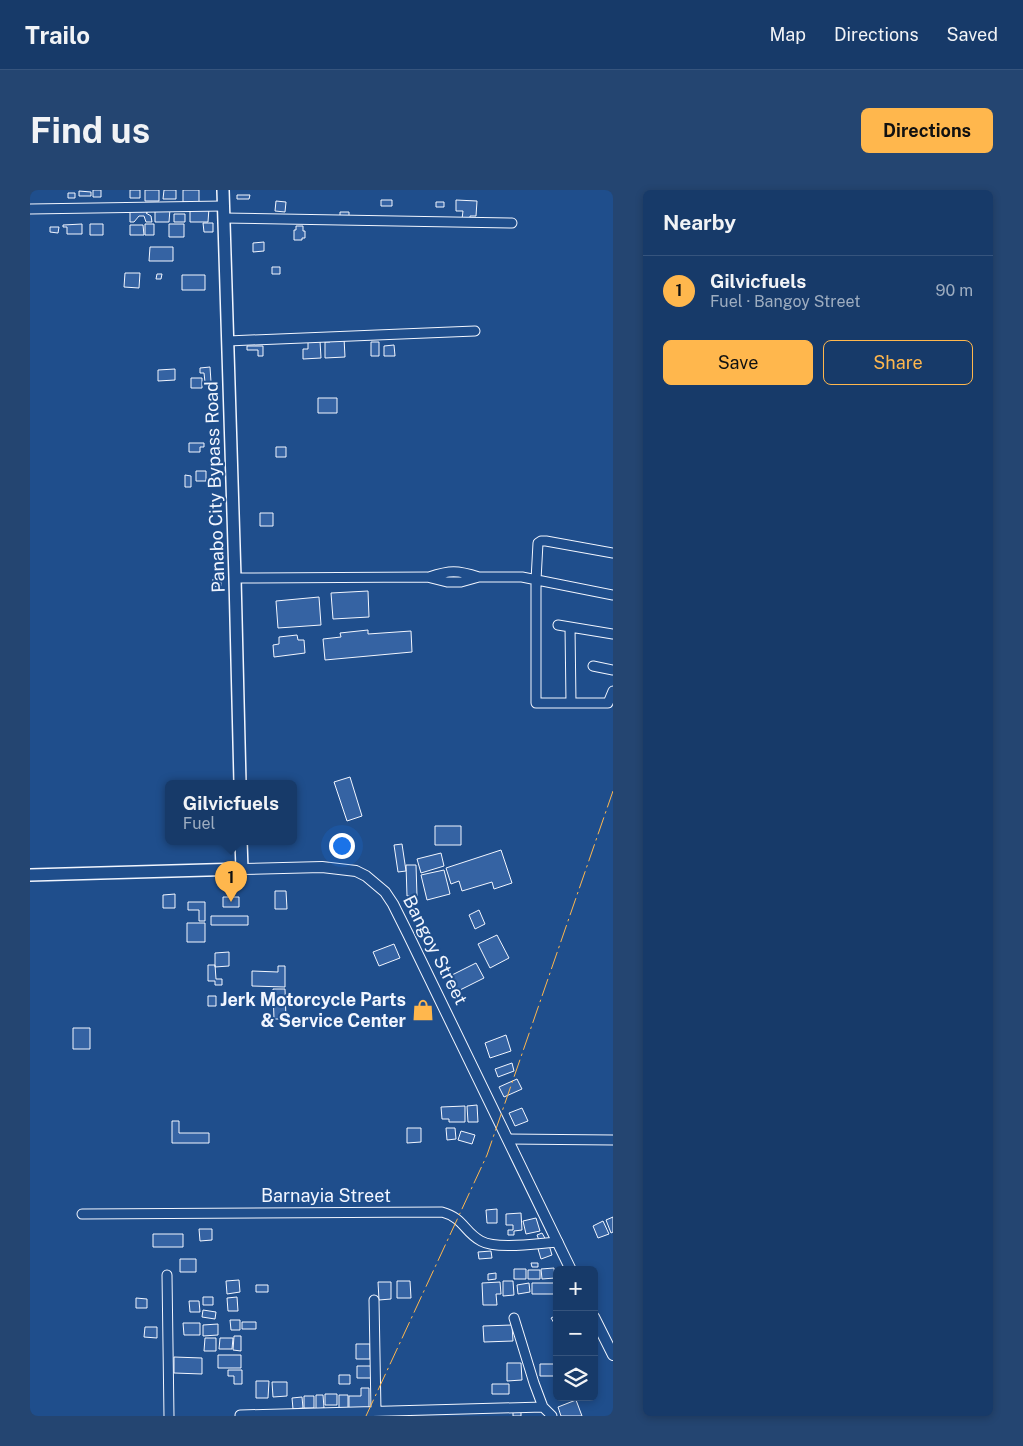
<!DOCTYPE html>
<html lang="en">
<head>
<meta charset="utf-8">
<style>
  body { margin:0; font-family:"Public Sans",sans-serif; background:#244571; color:#f1f3f6 }
  .controls { position:absolute; right:15px; bottom:15px; display:grid; overflow:hidden; border-radius:8px; box-shadow:0 2px 8px #0003 }
  .controls button { width:45px; height:45px; display:grid; place-items:center; padding:0; border:0; border-bottom:1px solid #36547d; background:#173a69; color:#f1f3f6; font:25px sans-serif }
  .you { position:absolute; left:311px; top:655px; width:18px; height:18px; margin:-12px; border:4px solid #fff; border-radius:50%; background:#1a73e8; box-shadow:0 0 0 8px #1a73e833 }
  .badge { display:grid; place-items:center; width:32px; height:32px; border-radius:50%; background:#ffb74d; color:#111; font-size:16px; font-weight:700 }
  .pin { position:absolute; translate:-50% -41px; filter:drop-shadow(0 1px 2px #0008) }
  .pin::after { content:''; position:absolute; top:26px; width:18px; height:15px; background:inherit; clip-path:polygon(0 0,100% 0,50% 100%) }
  .popup { position:absolute; left:135px; top:590px; width:132px; height:65px; box-sizing:border-box; display:grid; place-content:center; border-radius:8px; background:#173a69; filter:drop-shadow(0 1px 4px #0005); font-size:16px; white-space:nowrap; color:#9eadc0 }
  .popup b { font-size:19px; color:#f1f3f6 }
  .popup::after { content:''; position:absolute; left:50%; top:100%; margin-left:-10px; border:10px solid transparent; border-top-color:#173a69 }
  .list { margin:0; padding:0; list-style:none }
  h2 { display:flex; justify-content:space-between; align-items:center; height:65px; margin:0; padding:0 20px; font-size:21px }
  h2 small { font-size:16px; font-weight:400; color:#9eadc0 }
  .list li { display:grid; grid-template-columns:32px 1fr auto; gap:15px; align-items:center; box-sizing:border-box; height:70px; padding:0 20px; border-top:1px solid #36547d }
  .list b { display:block; font-size:19px; white-space:nowrap }
  .list p { margin:0; font-size:16px; white-space:nowrap; color:#9eadc0 }
  .list em { font-size:16px; font-style:normal; color:#9eadc0 }
  .actions { display:flex; gap:10px; padding:15px 20px }
  .actions a { flex:1; padding:11px 0; border:1px solid #ffb74d; border-radius:8px; text-align:center; font-size:18px; color:#ffb74d }
  .actions .main { background:#ffb74d; color:#111 }
  .icon { flex:none; width:28px; height:28px; fill:none; stroke:currentColor; stroke-width:2; stroke-linecap:round; stroke-linejoin:round }
  .map { position:relative; flex:none; width:583px; height:1226px; overflow:hidden; border-radius:8px }
  header { display:flex; align-items:center; gap:30px; box-sizing:border-box; height:70px; padding:0 25px; background:#173a69; border-bottom:1px solid #36547d }
  header strong { font-size:24px }
  nav { display:flex; gap:28px; margin-inline-start:auto; font-size:18px }
  .intro { display:flex; align-items:center; justify-content:space-between; box-sizing:border-box; height:120px; padding:0 30px }
  h1 { margin:0; font-size:35px }
  .button { padding:12px 22px; border-radius:8px; background:#ffb74d; color:#111; font-size:18px; font-weight:700 }
  main { display:flex; gap:30px; padding:0 30px }
  aside { flex:1; background:#173a69; border-radius:8px; box-shadow:0 2px 8px #0003 }
  .map>svg:first-child { display:block }
  .building { fill:#3563a3; stroke:#f2f6ff }
  .lines { fill:none; stroke-linecap:round; stroke-linejoin:round }
  .minor-casing { stroke:#f2f6ff; stroke-width:11 }
  .tertiary-casing { stroke:#f2f6ff; stroke-width:12 }
  .secondary-casing { stroke:#f2f6ff; stroke-width:14 }
  .minor { stroke:#1f4e8c; stroke-width:9 }
  .tertiary { stroke:#1f4e8c; stroke-width:10 }
  .secondary { stroke:#1f4e8c; stroke-width:11 }
  .power { stroke:#ffb74d; stroke-width:1; stroke-dasharray:18 4 2.5 4; stroke-linecap:butt }
  .labels { text-anchor:middle; stroke-width:4; stroke-linejoin:round; paint-order:stroke }
  .street-label { font-size:18px; fill:#f2f6ff; stroke:#1f4e8c }
  .poi-label { font-size:18px; font-weight:bold; fill:#f2f6ff; stroke:#1f4e8c; text-anchor:end }
</style>
</head>
<body>
<header>
<strong>Trailo</strong>
<nav><a>Map</a><a>Directions</a><a>Saved</a></nav>
</header>
<div class="intro"><h1>Find us</h1><a class="button">Directions</a></div>
<main>
<div class="map">
<svg width="583" height="1226" viewBox="0 0 583 1226">
  <rect width="100%" height="100%" fill="#1f4e8c"/>
  <path class="building" d="M63,0h8v7h-8z
    M100,0h10v8h-10z
    M115,0h14v11h-14z
    M134,0h12v9h-13z
    M153,0h16v12h-16z
    M49,1l12,1v4h-12z
    M38,3h7v5h-7z
    M207,5h13l-1,4h-12z
    M351,10h11v6h-11z
    M426,10l21,1 -1,15h-6v4l-8,-1 1,-8h-7z
    M246,11l10,1 -1,10 -10,-1z
    M406,12h8v5h-8z
    M125,18l15,1 -1,13h-14z
    M160,18h19l-1,14h-18z
    M100,19h22l-6,4 5,3 1,6h-6l-2,-6h-5l-5,6h-4z
    M310,22h9v4h-9z
    M144,24h11v8h-11z
    M173,33h10v9h-9z
    M52,34v10h-15v-7h-4v-2z
    M60,34h13v11h-13z
    M115,34h9v11h-9z
    M139,34h15v13h-15z
    M100,35h13l1,10h-14z
    M266,36h7v5h2v7h-3v2h-8v-10h2z
    M20,37h9l-1,6 -8,-1z
    M234,52v9l-11,1v-9z
    M120,57h23v14h-24z
    M242,77h8v7h-8z
    M95,83h15l-1,15 -15,-1z
    M127,84h5l-1,5h-5z
    M152,85h23v15h-23z
    M314,148l1,19 -20,1v-16h5l-1,-3z
    M278,151h12l1,17 -18,1v-10h5z
    M341,152h8v14h-8z
    M364,155l1,11h-11v-10z
    M217,156h16v10h-5v-6h-11z
    M180,177l1,15h-6l-1,-9h-4v-5z
    M145,179v11l-17,1v-11z
    M161,188h11v10h-11z
    M288,208h19v15h-19z
    M159,253h15v4h-4v5h-11z
    M246,257h10v10h-10z
    M166,281h10v10h-10z
    M155,285l6,1v11h-6z
    M230,323h13v13h-13z
    M183,389h8v7l-8,1z
    M338,401l1,26 -36,2 -2,-26z
    M289,407l2,28 -43,3 -2,-27z
    M338,440v4l43,-3 1,21 -87,8 -2,-21 18,-2 -1,-4z
    M267,445l1,5h6l1,13 -31,4 -1,-12 6,-1v-7z
    M320,587l12,39 -15,5 -13,-39z
    M405,636h26v19h-26z
    M372,654l4,27 -8,1 -4,-27z
    M471,660l11,33 -18,6 -2,-7 -30,9 -3,-10 -8,3 -5,-16z
    M411,663l3,13 -23,7 -4,-14z
    M376,675h10l1,31h-10z
    M414,680l6,24 -23,6 -6,-25z
    M245,701h11l1,18h-12z
    M145,704v14h-12v-13z
    M193,707h16v10h-16z
    M158,712h17v19h-6v-11h-11z
    M449,720l6,14 -10,5 -6,-14z
    M181,726h37v9h-37z
    M157,733h18v19h-18z
    M467,745l12,23 -19,10 -12,-24z
    M364,754l6,14 -21,8 -6,-14z
    M199,762v14l-14,1v-14z
    M446,773l8,15 -26,13 -8,-15z
    M178,775h7l1,14h6v6h-7v-4h-7z
    M248,776h7v21l-33,-1v-15l26,1z
    M243,799h12l1,30h-12z
    M178,806h8v10h-8z
    M43,838h17v21h-17z
    M476,845l5,16 -21,7 -5,-15z
    M482,873l2,8 -16,6 -3,-8z
    M487,889l5,10 -18,8 -5,-10z
    M447,915l1,17h-10l-1,-16z
    M435,916v16h-16v-3h-7l-1,-12z
    M492,918l6,13 -13,5 -6,-13z
    M142,931h7v12h30v10h-37z
    M377,938h14v14l-14,1z
    M416,938h9l1,11 -9,1z
    M431,941l14,4 -3,9 -14,-4z
    M467,1019v14h-10l-1,-13z
    M491,1023l1,17 -8,1v4h-6v-5h5v-5h-7v-11z
    M583,1027v15l-2,1 -5,-13z
    M506,1028l4,13 -14,3 -3,-13z
    M573,1031l6,13 -11,4 -5,-12z
    M169,1039h13v11l-12,1z
    M512,1043l4,7 -6,3 -3,-8z
    M123,1044h30v13h-30z
    M519,1055l3,10 -11,4 -3,-10z
    M461,1061l1,7 -13,1 -1,-7z
    M150,1069h16v13h-16z
    M501,1073h7v4h-6z
    M524,1078l1,10 -13,1 -1,-10z
    M484,1079h12v10h-12z
    M498,1080h12v9h-12z
    M466,1083v6l-8,1v-6z
    M209,1090l1,12 -13,2 -1,-13z
    M367,1091h13l1,17h-14z
    M473,1091h10l1,14 -11,1z
    M348,1092h13v17l-12,1z
    M470,1092l1,12h-5l1,11h-14l-1,-22z
    M499,1093l1,9 -12,2 -1,-9z
    M502,1093h25v11h-25z
    M226,1095h12v7h-12z
    M173,1107h10v8h-10z
    M207,1107l1,14h-10l-1,-13z
    M106,1108l11,1v9h-11z
    M159,1111h10l1,11h-10z
    M173,1120l13,2 -1,7 -13,-2z
    M527,1125v13l-6,-10z
    M200,1130h10v10h-9z
    M212,1132h14v7h-14z
    M153,1133h17v12h-16z
    M188,1134v11l-15,1v-11z
    M482,1135l1,16 -29,1 -1,-16z
    M115,1137h12v11l-13,-1z
    M204,1146h7v15l-8,-1z
    M175,1148h11v13h-12z
    M190,1148h13l-1,11h-13z
    M326,1154h14v15h-14z
    M188,1165h23v13h-23z
    M144,1167l28,1v16l-28,-1z
    M477,1173h14l1,17 -15,1z
    M510,1174h17v12h-17z
    M327,1176h14v12h-14z
    M198,1180h14v14h-8v-8h-6z
    M309,1185h11v9h-11z
    M226,1191h13l-1,17h-12z
    M242,1192h15v14l-14,1z
    M462,1194h17v10h-17z
    M331,1198h8v20h-20v-12h12z
    M295,1204h12v11h-12z
    M286,1205h7l1,13 -8,1z
    M309,1205h9v13h-9z
    M274,1206h10v12h-10z
    M272,1207l1,11 -10,1 -1,-11z
    M546,1210l6,16h-21l-3,-9z
    M483,1222h8v4h-8z"/>
  <g class="lines">
    <g class="minor-casing">
      <path id="minor" d="M0,19l193,-3
        M194,28l288,5
        M198,151l247,-10
        M583,363l-67,-12h-5l-3,2 -2,37v123h72l5,-12
        M399,387c21,-7 28,-7 50,0
        M205,388l192,-1 20,5h14l18,-5h43l91,18
        M528,435l55,9
        M540,437l1,76
        M563,476l20,4
        M478,949l105,1
        M52,1024l360,-2c22,6 22,20 39,29 16,9 59,2 77,1
        M137,1085l2,141
        M344,1110l2,111
        M484,1128l20,65 9,24 9,9
        M210,1225l303,-8"/>
    </g>
    <g class="tertiary-casing">
      <path id="tertiary" d="M212,679l80,-2 34,4 10,5 19,16 8,12 15,30 163,336
        M564,1127l19,38"/>
    </g>
    <g class="secondary-casing">
      <path id="secondary" d="M193,0l12,388 5,205
        M0,685l212,-6 -1,-28"/>
    </g>
    <use href="#minor" class="minor"/>
    <use href="#tertiary" class="tertiary"/>
    <use href="#secondary" class="secondary"/>
    <path class="power" d="M336,1226l121,-261 126,-364"/>
  </g>
  <defs>
    <g id="shop-bare" transform="scale(1.725)"><path d="M-5-2.5h2.3a2.7 3.5 0 0 1 5.4 0H5L5.5 6h-11ZM-1.5-2.5h3a1.5 2.3 0 0 0-3 0Z" fill="#ffb74d" stroke="#1f4e8c" stroke-width="2.5" paint-order="stroke"/></g>
  </defs>
  <g fill-rule="evenodd">
    <use href="#shop-bare" x="393" y="820"/>
  </g>
  <g class="labels">
    <g class="street-label">
      <text transform="translate(185 297) rotate(-92)" y="6">Panabo City Bypass Road</text>
      <text transform="translate(405 760) rotate(63)" y="6">Bangoy Street</text>
      <text x="296" y="1012">Barnayia Street</text>
    </g>
    <g class="poi-label">
      <text x="376" y="816">Jerk Motorcycle Parts<tspan x="376" dy="21">&amp; Service Center</tspan></text>
    </g>
  </g>
</svg>
<div class="controls">
<button>+</button>
<button>−</button>
<button><svg class="icon" aria-label="layers" viewBox="0 0 24 24"><path d="M12 4l9 5-9 5-9-5zM3 14l9 5 9-5"/></svg></button>
</div>
<div class="you"></div>
<div class="pin badge" style="left:201px;top:712px">1</div>
<div class="popup"><b>Gilvicfuels</b>Fuel</div>
</div>
<aside>
<h2>Nearby<small></small></h2>
<ul class="list">
<li><span class="badge">1</span><div><b>Gilvicfuels</b><p>Fuel · Bangoy Street</p></div><em>90 m</em></li>
</ul>
<div class="actions"><a class="main">Save</a><a>Share</a></div>
</aside>
</main>
</body>
</html>
